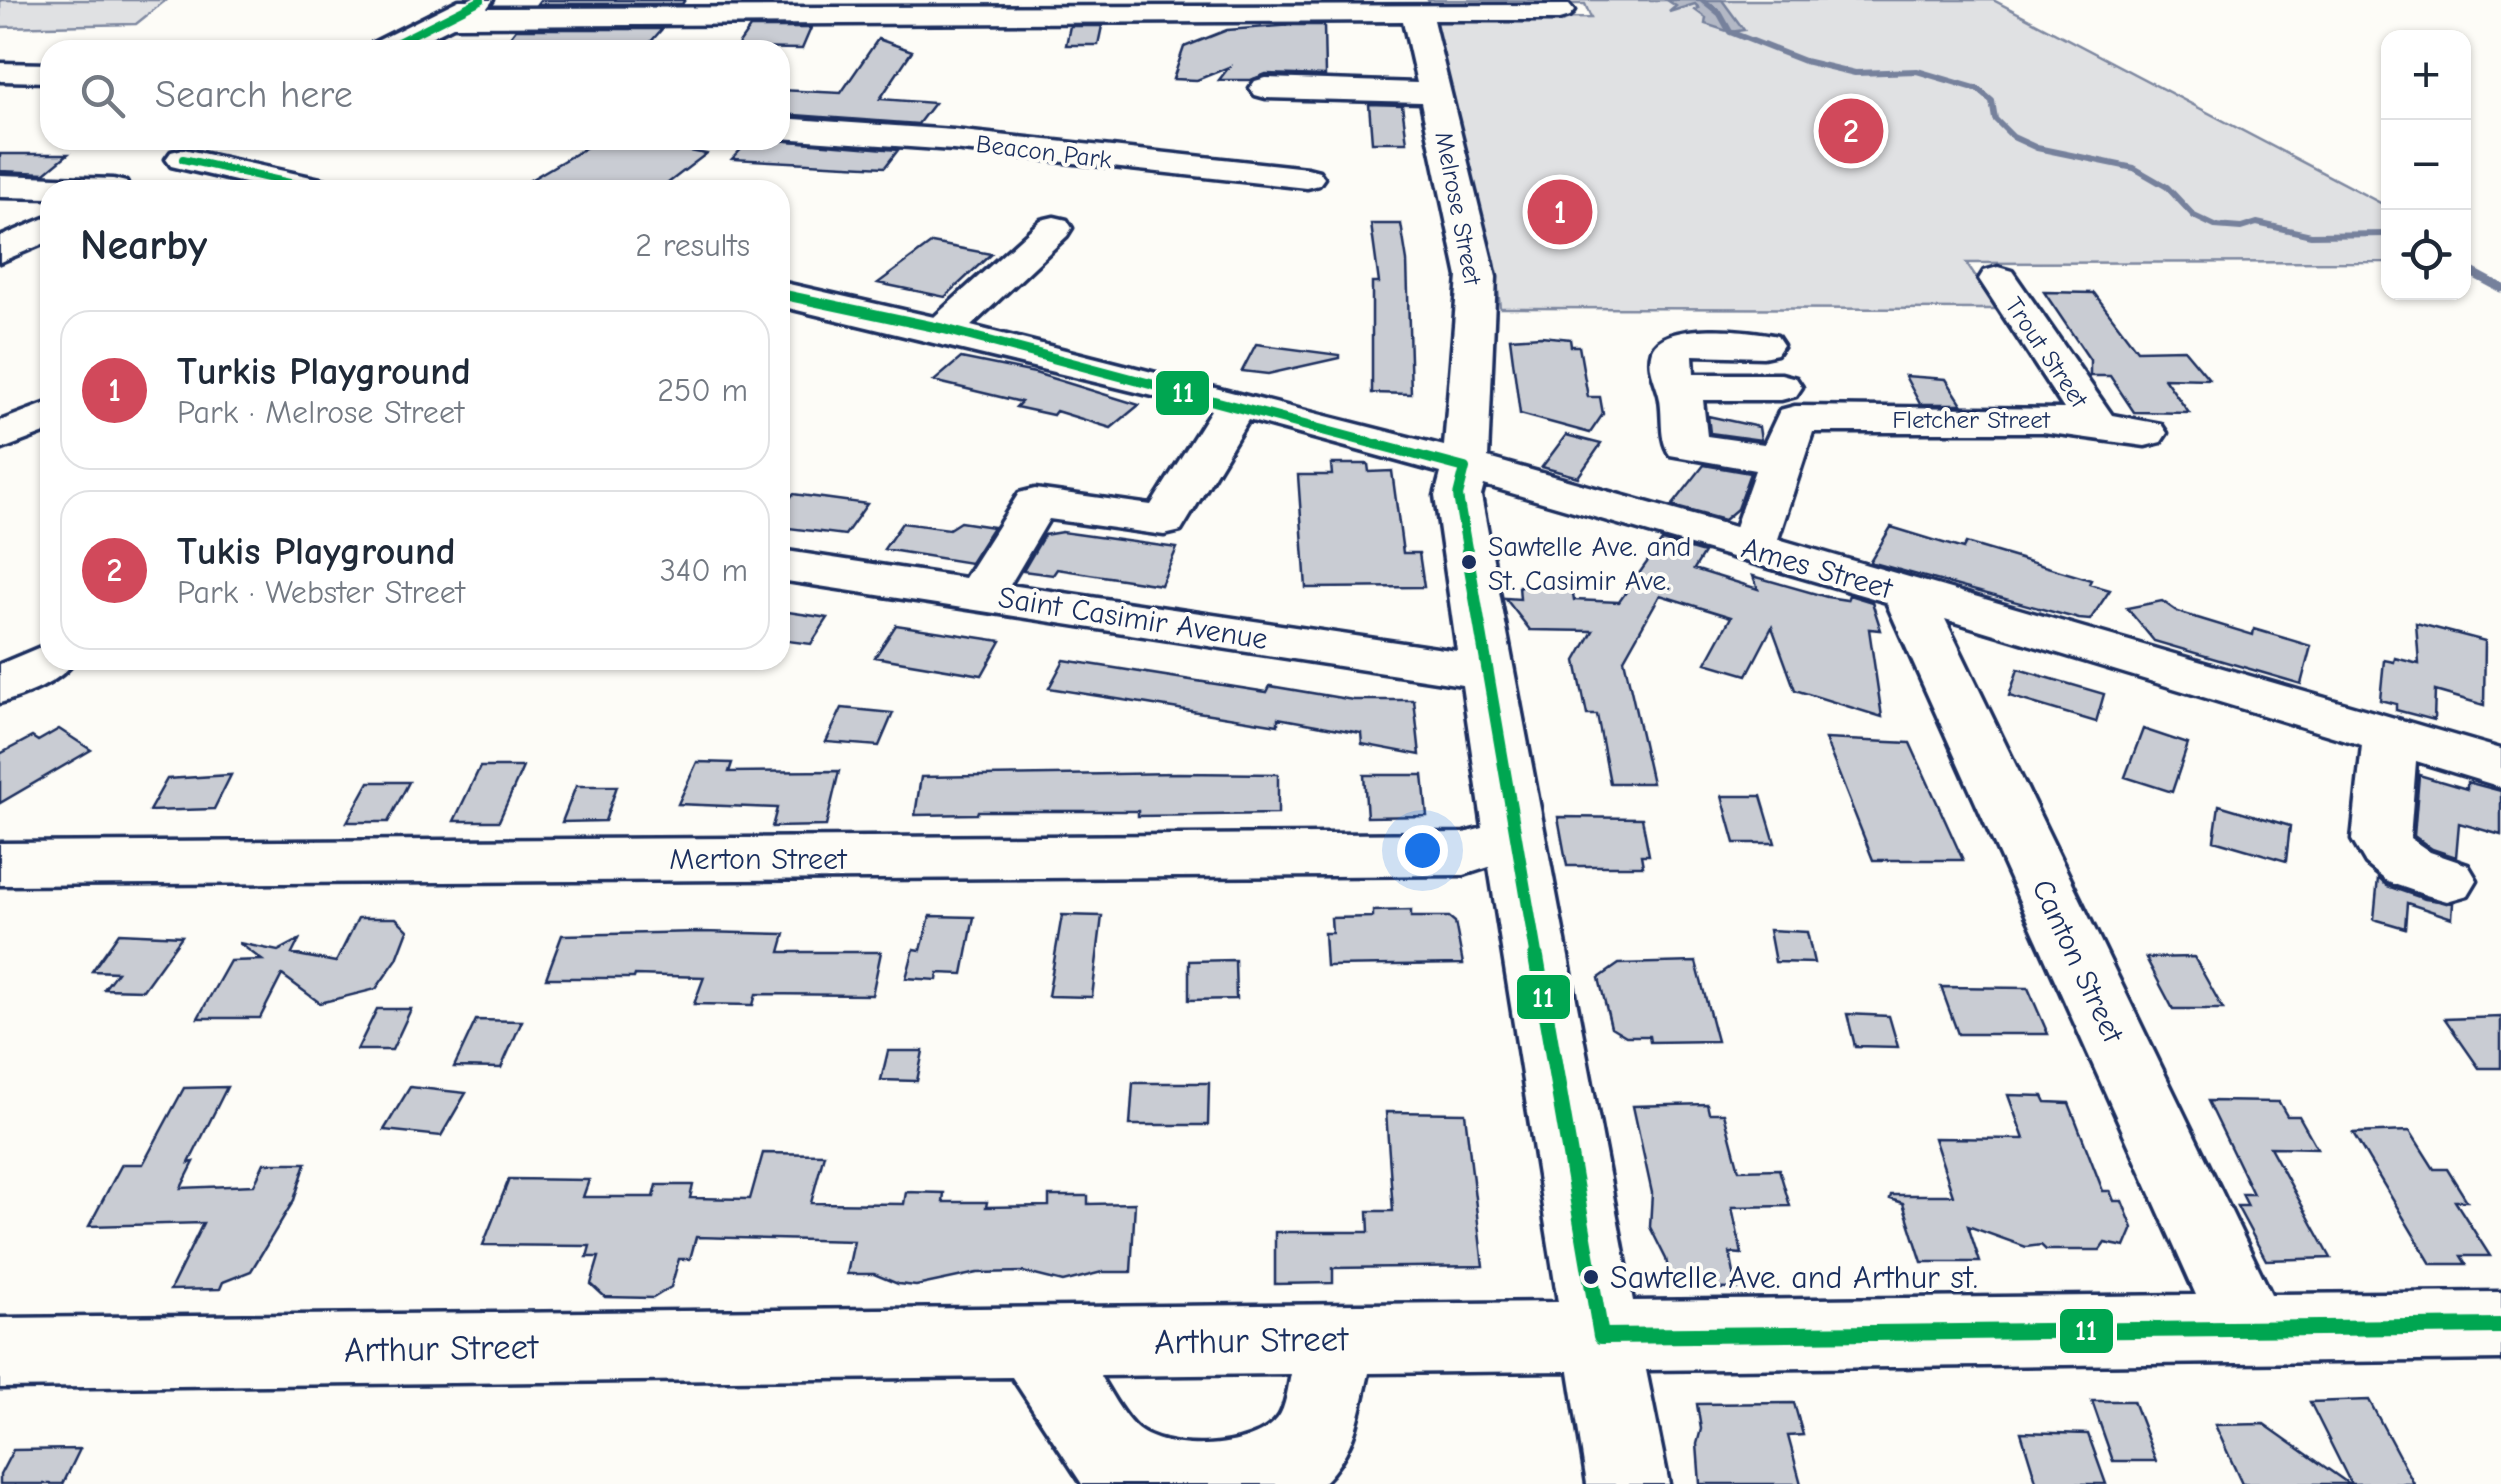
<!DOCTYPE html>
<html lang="en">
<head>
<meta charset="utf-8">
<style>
  body { margin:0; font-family:"Comic Neue",sans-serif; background:#f2f2f3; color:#1f2937 }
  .controls { position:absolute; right:30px; top:30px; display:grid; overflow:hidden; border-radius:20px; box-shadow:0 2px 8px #0004 }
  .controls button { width:90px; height:90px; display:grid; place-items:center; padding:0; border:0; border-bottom:2px solid #e0e1e3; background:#fff; color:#1f2937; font:50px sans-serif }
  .you { position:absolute; left:1422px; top:850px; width:35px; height:35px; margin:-25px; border:8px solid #fff; border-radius:50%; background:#1a73e8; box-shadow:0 0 0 15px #1a73e833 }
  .badge { display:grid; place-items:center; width:65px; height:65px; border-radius:50%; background:#d1495b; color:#fff; font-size:32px; font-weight:700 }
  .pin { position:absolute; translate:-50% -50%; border:5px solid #fff; box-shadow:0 2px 10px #0006 }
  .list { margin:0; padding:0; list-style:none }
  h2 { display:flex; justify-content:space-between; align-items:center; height:130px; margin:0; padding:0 40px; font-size:42px }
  h2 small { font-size:32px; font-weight:400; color:#747a83 }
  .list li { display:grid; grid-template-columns:65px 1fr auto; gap:30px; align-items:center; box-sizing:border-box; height:160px; margin:0 20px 20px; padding:0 20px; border:2px solid #e0e1e3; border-radius:30px }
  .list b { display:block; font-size:38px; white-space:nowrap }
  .list p { margin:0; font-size:32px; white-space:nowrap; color:#747a83 }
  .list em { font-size:32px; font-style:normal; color:#747a83 }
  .icon { flex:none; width:55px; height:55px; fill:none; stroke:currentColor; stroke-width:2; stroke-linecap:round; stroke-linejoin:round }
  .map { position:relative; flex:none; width:2501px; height:1484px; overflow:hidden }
  .search { position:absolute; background:#fff; box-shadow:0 2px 8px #0004; left:40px; top:40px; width:750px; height:110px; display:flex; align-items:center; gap:25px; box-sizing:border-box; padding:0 35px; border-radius:30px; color:#747a83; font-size:38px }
  .panel { position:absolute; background:#fff; box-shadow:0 2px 8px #0004; left:40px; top:180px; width:750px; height:490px; border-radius:30px }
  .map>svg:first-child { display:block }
  .green { fill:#e0e1e3; stroke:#7e88a0; stroke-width:2.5 }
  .water { fill:#b3b8c5; stroke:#76819c; stroke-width:2.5 }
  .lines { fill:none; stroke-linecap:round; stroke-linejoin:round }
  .stream-far1 { stroke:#76819c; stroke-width:6 }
  .stream { stroke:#76819c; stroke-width:9 }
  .building { fill:#c9ccd3; stroke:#1b2f5e; stroke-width:2.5 }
  .minor-casing { stroke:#1b2f5e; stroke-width:7 }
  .minor { fill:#fdfcf7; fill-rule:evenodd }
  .bus-1-far3-casing { stroke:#fdfcf7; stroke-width:12 }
  .bus-1-far2-casing { stroke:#fdfcf7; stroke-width:16 }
  .bus-1-far1-casing { stroke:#fdfcf7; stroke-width:20 }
  .bus-1-casing { stroke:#fdfcf7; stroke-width:24 }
  .bus-1-far3 { stroke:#00a651; stroke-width:8 }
  .bus-1-far2 { stroke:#00a651; stroke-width:10 }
  .bus-1-far1 { stroke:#00a651; stroke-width:12 }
  .bus-1 { stroke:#00a651; stroke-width:16 }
  .bus-dot { fill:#1b2f5e; stroke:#fdfcf7; stroke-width:4 }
  .labels { text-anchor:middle; stroke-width:8; stroke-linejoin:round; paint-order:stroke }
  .far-street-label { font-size:25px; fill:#1b2f5e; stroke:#fdfcf7 }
  .bus-label { font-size:28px; fill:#1b2f5e; stroke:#fdfcf7; text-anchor:start }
  .street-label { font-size:30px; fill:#1b2f5e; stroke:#fdfcf7 }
  .near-bus-label { font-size:32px; fill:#1b2f5e; stroke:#fdfcf7; text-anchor:start }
  .near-street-label { font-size:35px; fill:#1b2f5e; stroke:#fdfcf7 }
  .line-badge { stroke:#fdfcf7; stroke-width:4 }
  .badge-label { font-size:28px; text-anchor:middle; font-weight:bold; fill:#fff }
</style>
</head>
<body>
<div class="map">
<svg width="2501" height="1484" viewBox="0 0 2501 1484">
  <rect width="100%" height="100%" fill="#fdfcf7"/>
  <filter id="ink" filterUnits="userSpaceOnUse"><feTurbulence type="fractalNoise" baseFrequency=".01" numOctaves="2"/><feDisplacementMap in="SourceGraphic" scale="20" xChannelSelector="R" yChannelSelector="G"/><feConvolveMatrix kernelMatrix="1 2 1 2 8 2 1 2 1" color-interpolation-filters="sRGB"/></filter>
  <g filter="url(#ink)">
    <path class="green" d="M0,0h166l-30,24 -136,3z
      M1428,0h565l395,207v55l-422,1 31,46 -497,-1 -5,-46 -65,-242 161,-2 -6,-14h-155z"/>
    <path class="water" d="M1667,0h55l22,30 -14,2 -25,-8 1,-6 -11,-8 4,-2 -4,-4 -26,8 7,-6z"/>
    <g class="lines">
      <path class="stream-far1" d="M1703,0l17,14 10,18 74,29 51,12 62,-2 61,18 14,12 3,18 18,18 24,11 97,20 33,19 27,29 21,10 26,2 16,-5 54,12 77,-1"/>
      <path class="stream" d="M2464,268l37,20"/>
    </g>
    <path class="building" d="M540,0h145l-3,4h-145z
      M1294,25h30l1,51 -59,-2 -15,6h-32l10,-13 -32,13 -24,-1 11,-32 43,-17z
      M1070,26h32l-4,19h-32z
      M750,28h61l-9,21 -66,-1z
      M516,29h146l-14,16 -142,-3z
      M878,39l34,12 -32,48 54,4 -16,21 -138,-10v-24l61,3z
      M1369,104l33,1 5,37h-35z
      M599,140h33l74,14 -47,36h-146z
      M750,140h27l121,10 -13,17 -153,-8z
      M0,154h68l-23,19 -45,-2z
      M1371,224h30l6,37 4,133 -39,-1v-110h7z
      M932,243l59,11 -46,43 -67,-14z
      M2044,292l50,1 43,57 47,-1 25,30 -45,-1 25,35 -55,-1 -24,-36h-20v-16z
      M1541,336l29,3 1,7h8l9,51h12l3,17 -13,19 -70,-19 -10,-76z
      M1256,344l83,11v3l-71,16 -26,-3z
      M961,358l74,15 104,32 -28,23 -55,-17 -3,4 -37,-8 5,-5 -87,-21z
      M1905,376l41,3 16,25h-42z
      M1708,416l51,11 2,13 -51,-7z
      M1566,435l35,9 -23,33 -36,-10z
      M1331,464h37l1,8 23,-1 11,82h16l5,34 -118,1 -8,-113h34z
      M1704,465l46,8 -13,36 -13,11 -52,-14z
      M793,494l74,10 -22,31 -65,-8v-15z
      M960,522l33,5 -23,36 -86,-14 18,-26 47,6z
      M1891,527l72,22 3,-6 125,37 -2,4 21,6 -20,30 -11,-1 -209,-57z
      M1062,532l115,16 -16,37 -104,-16 -4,6 -30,-4 21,-36z
      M1662,541l42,12 -10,16 64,20 -5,-13 74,21 20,3 2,-5 23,7 9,28 -12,-1 13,88 -87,-27 -23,-63 -25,48 -41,-12 25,-46 -71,-22 -36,64 28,124h-42l-13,-68h-10l-11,-54 17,-30 -63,-1 -25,-32 15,1 -1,-13 53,1 2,13 45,2z
      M2162,601l16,11 75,23 1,-6 57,17 -10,38 -147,-43 -27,-33z
      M788,612l40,6 -17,26 -31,-4v-16z
      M2416,623l69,18 -1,64 -49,-14 -1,29 -38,-10v-6l-16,-4 4,-40 10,2 1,-4 24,6z
      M896,625l105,16 -19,34 -107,-18z
      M1064,660l203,32 3,-6 83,14h61l6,55 -58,-11 -1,-11 -83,-15v7l-229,-37z
      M2018,669l86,25 -8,28 -87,-26z
      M842,708l51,5 -14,33 -53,-4z
      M59,729l32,21 -91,53v-49l32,-17 6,4z
      M2143,729l45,15 -16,48 -47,-15z
      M1825,739l85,4 53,117h-90z
      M697,762l35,1 -3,9 110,-1 -13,55 -54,1 5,-19 -99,-4z
      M480,767h43l-24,54h-45z
      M1178,773l100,1v40l-140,2v-5h-160l-1,3 -62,1 6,-38z
      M231,775l-17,34 -65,2 18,-32z
      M1364,775h59l4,41 -60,1z
      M2419,775l48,14v-7l34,9v44l-42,-12 -3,34 -24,-8 -18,-13z
      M369,782h40l-21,40h-41z
      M576,786h41l-12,35 -43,1z
      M1722,796h39l14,47h-40z
      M2219,805l71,21 -4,35 -72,-21z
      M1558,817l84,1 7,37h-8l2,11h-76z
      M2378,878l9,8 38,13 28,4 -1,15 -45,-15 -2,25 -31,-9z
      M1411,910v7h38l6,5 8,42 -137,2 -2,-33h8l-1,-15 42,-1v-6z
      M1062,915l40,1 -10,81 -44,-1z
      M930,916l44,1 -11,57 -25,-1 -1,7 -31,-2 8,-29 7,1z
      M358,918h38l12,12 -11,29 -21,30 -56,14 -38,-28 -22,43h-62l32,-57 32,-1 -23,-17 39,8 21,-11 -7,14 44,8z
      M1769,930l38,2 7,31 -39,-1z
      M701,932l84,2 -5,18h101l-9,43 -116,-1 -3,11 -59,-1 10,-27 -69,-2 -1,3h-88l16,-43z
      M119,933l63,3 -39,54 -39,-1 13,-17 -25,-1z
      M2194,957l29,52h-50l-27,-51z
      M1235,960l1,39 -47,1v-39z
      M1696,962l21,79 -67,1 -1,-6h-23l-15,-9 -12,-49 20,-14z
      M1941,987l87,1 20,46h-90z
      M377,1009h34l-19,41h-35z
      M1847,1014l42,2 9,31 -43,-1z
      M2501,1017v51h-22l-34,-49z
      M476,1020l46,1 -21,47 -47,-1z
      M888,1051h35l-6,30 -36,-1z
      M1133,1083h76l-1,42h-78z
      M227,1087l-38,76 5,-1 -13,26 73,-3 10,-22h42l-12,37 -43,71 -28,11 -3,7 -50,1 33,-67 -114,3 33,-62h21l41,-76z
      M410,1087l56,6 -25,43 -57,-6z
      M2008,1095l35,1 3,6 23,1 34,88h7l4,10h8l11,27 -8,19 -20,-4 -5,7h-54l-5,-5 -15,2 -58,-21 12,36h-58l-19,-59 -13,-4 1,-4h62l-19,-57 90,1z
      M2208,1101l71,1 8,14h12l18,32 -47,-1 61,111 -65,2 -29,-54h11l-6,-12h11z
      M1707,1104l2,9h15l15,57 40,-1 11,37 -58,1 10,47 -12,-1 7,36 -65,-1 -6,-29 -16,-32 2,-34 -19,-87z
      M1386,1112l79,1 18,153 -150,2v15l-58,1v-52h94l-1,-21h25z
      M2410,1131l24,38h13l20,32h-12l35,55h-29l5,8h-35l-78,-131z
      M763,1153l61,1 -13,49 93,1 2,-12 38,1 -1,9h44l-1,5 63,-1v-10h39v8l47,-1 -4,69h-29l-39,10 -40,-10 -46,1 -61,13 -18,-2 -24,-10h-27l7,-33 -158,-4 -6,22h-11l-8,28 -18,11 -48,-1 -14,-13 8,-27h-12l3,-11 -107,-1 26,-66 80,1 -6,17h71l3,-12h36l-3,13 60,1z
      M2369,1400l45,84h-63l-41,-82z
      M2092,1401h41l23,60h-43z
      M1794,1403l9,32 -15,1 13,48h-101l-3,-40 4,-15 -4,-25z
      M2264,1424l85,60h-107l-27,-59z
      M2021,1432l67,2 18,50h-69z
      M80,1449l-17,35h-63v-9l13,-25z"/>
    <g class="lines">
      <g class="minor-casing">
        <path id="minor" d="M459,0h34l-6,8 1082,-3 5,6 -5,6 -10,3h-126l63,257 -8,181 247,69 20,-57 -85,-15c-12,-17 -6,-40 -11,-60 -4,-15 -12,-29 -7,-45 11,-30 101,-20 125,-14l6,9 -6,9 -14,3 -70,-2 1,19h87l15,4 6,9 -6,9 -15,4h-78l4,36 57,8 16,-34 15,-4 269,3 -85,-130 5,-8 14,-4 14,4 100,144 49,9 6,9 -6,9 -16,4 -102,-14h-230l-35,107 723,210v38l-85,-26 -6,77 20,14 38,13 9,15 -9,15 -21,6 -21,-6 -38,-13 -22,-18 -14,-24 10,-95 -417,-126 326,675 230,-2v68l-855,10 23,114h-82l-18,-113 -200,2c-10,43 -14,79 -47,111h-240l-70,-107 -1012,11v-70l1558,-16 -69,-435 -25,8 -1464,10v-42l1464,-10 19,-5 -21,-143 -682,-105v-30l185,28 54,-85 16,-4 116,16 60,-95 -431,-104v-24l154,35 107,-97 13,-3 13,3 5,8 -5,8 -96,90 473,120 14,-169 -37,-175 -155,-4 -11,-3 -5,-7 5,-7 11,-3 151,5 -14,-62 -950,5 -48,24h-38l4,-6zM1248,420l193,53 -6,23 22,155 -447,-66 39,-66 115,16 17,-4zM1484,485l402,117 310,693 -563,6 -152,-805zM1291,1374c-3,13 -5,34 -13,44 -25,33 -114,36 -143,9 -14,-13 -25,-35 -35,-51z
          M0,63l50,1v18l-50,-1z
          M780,118l173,12 354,38 12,3 5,7 -5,7 -12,3 -354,-38 -173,-12z
          M183,149l151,33 5,8h-65l-103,-24 -5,-7 5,-7z
          M0,175l113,4 13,3 5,8h-81v8l-50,-1z
          M50,216v25l-50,21v-25z
          M50,402v29l-50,19v-29z
          M50,643v17h25c-14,22 -50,36 -75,43v-39z"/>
      </g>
      <use href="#minor" class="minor"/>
      <g class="bus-1-far3-casing">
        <path id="bus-1-far3" d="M382,50l99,-50
          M183,159l138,31"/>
      </g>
      <g class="bus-1-far2-casing">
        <path id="bus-1-far2" d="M780,294l164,35 521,139 -7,28 10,58"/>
      </g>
      <g class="bus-1-far1-casing">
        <path id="bus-1-far1" d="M1467,551l70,408"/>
      </g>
      <g class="bus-1-casing">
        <path id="bus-1" d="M1536,957l65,379 900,-10"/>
      </g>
      <use href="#bus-1-far3" class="bus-1-far3"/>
      <use href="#bus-1-far2" class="bus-1-far2"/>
      <use href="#bus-1-far1" class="bus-1-far1"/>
      <use href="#bus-1" class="bus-1"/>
    </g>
  </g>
  <g class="bus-dot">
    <circle cx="1469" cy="562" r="9"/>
    <circle cx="1591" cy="1277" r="9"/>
  </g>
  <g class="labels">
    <g class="far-street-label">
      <text transform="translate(1044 151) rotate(7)" y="9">Beacon Park</text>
      <text transform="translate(1459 208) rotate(79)" y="9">Melrose Street</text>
      <text transform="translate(2047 352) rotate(56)" y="9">Trout Street</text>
      <text x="1971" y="428">Fletcher Street</text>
    </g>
    <g class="bus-label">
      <text x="1488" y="556">Sawtelle Ave. and<tspan x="1488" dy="34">St. Casimir Ave.</tspan></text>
    </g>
    <g class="street-label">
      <text transform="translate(1817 568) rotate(16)" y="10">Ames Street</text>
      <text transform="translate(1133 618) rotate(9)" y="10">Saint Casimir Avenue</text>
      <text x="758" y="869">Merton Street</text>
      <text transform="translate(2078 961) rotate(65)" y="10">Canton Street</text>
    </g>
    <g class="near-bus-label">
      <text x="1610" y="1288">Sawtelle Ave. and Arthur st.</text>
    </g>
    <g class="near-street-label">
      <text transform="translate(1251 1340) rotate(-1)" y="12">Arthur Street</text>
      <text transform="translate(441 1348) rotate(-1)" y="12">Arthur Street</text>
    </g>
  </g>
  <g class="line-badge">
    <rect x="1154" y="369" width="57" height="48" rx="10" fill="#00a651"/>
    <rect x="1515" y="973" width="57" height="48" rx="10" fill="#00a651"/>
    <rect x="2058" y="1307" width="57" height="48" rx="10" fill="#00a651"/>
  </g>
  <g class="badge-label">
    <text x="1183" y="402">11</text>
    <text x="1543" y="1007">11</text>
    <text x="2086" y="1340">11</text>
  </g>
</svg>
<div class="controls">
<button>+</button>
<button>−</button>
<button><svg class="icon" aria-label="locate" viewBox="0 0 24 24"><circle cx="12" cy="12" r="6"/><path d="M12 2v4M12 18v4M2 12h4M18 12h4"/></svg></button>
</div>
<div class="you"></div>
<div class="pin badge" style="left:1560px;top:212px">1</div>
<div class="pin badge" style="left:1851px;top:131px">2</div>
<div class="search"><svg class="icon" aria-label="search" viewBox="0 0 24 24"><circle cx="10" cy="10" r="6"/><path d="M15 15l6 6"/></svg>Search here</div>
<section class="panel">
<h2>Nearby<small>2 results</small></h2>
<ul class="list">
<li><span class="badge">1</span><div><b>Turkis Playground</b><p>Park · Melrose Street</p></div><em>250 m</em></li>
<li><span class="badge">2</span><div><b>Tukis Playground</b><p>Park · Webster Street</p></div><em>340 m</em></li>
</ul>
</section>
</div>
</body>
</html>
